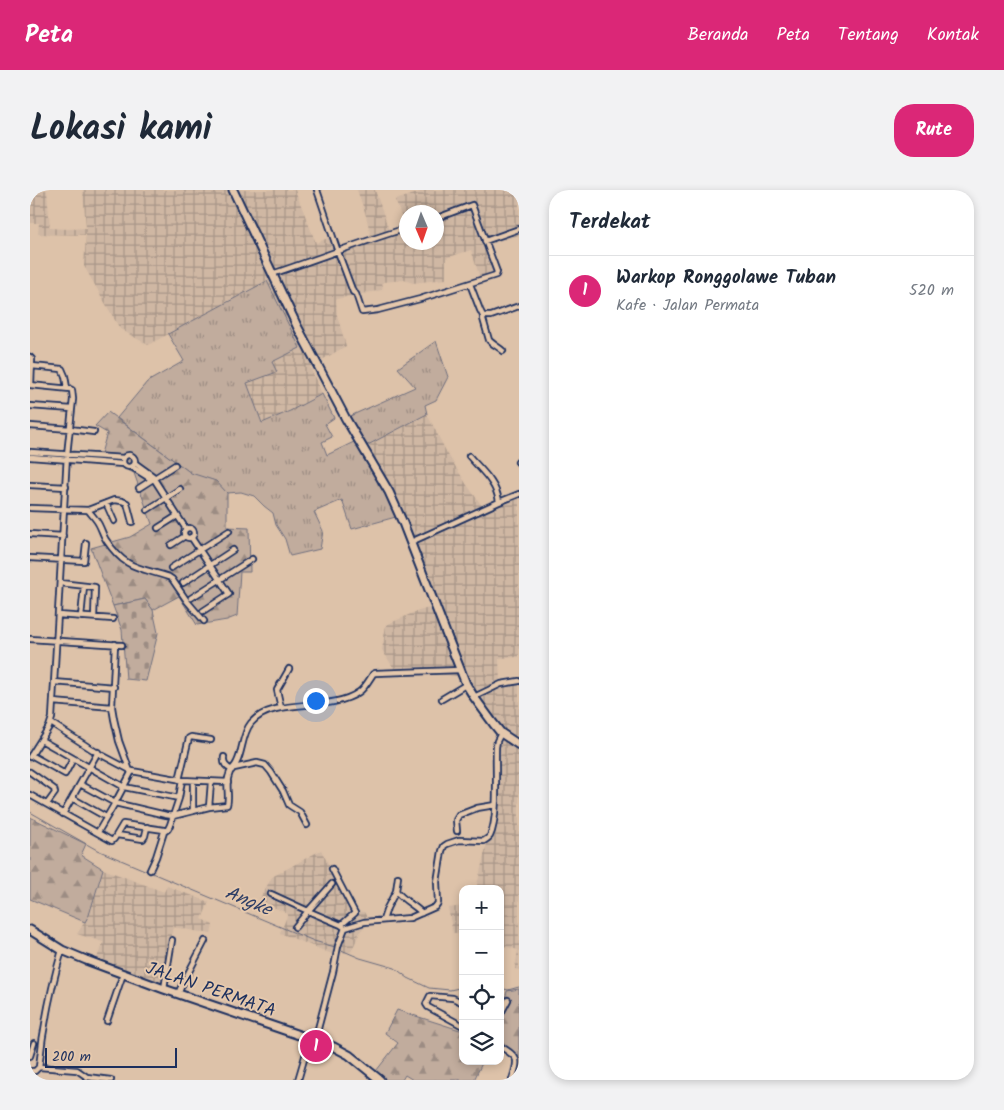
<!DOCTYPE html>
<html lang="id">
<head>
<meta charset="utf-8">
<style>
  body { margin:0; font-family:Kalam,sans-serif; background:#f2f2f3; color:#1f2937 }
  .controls { position:absolute; right:15px; bottom:15px; display:grid; overflow:hidden; border-radius:10px; box-shadow:0 2px 8px #0003 }
  .controls button { width:45px; height:45px; display:grid; place-items:center; padding:0; border:0; border-bottom:1px solid #e0e1e3; background:#fff; color:#1f2937; font:25px sans-serif }
  .compass { position:absolute; left:369px; top:15px; width:45px; height:45px; border-radius:50%; background:#fff; box-shadow:0 2px 8px #0003; rotate:178deg }
  .scale { position:absolute; left:15px; bottom:12px; width:132px; box-sizing:border-box; padding-left:5px; border:2px solid #1b2f5e; border-top:0; font-size:14px; line-height:18px; white-space:nowrap; color:#1b2f5e; -webkit-text-stroke:4px #e5c8ac; paint-order:stroke }
  .you { position:absolute; left:285px; top:510px; width:18px; height:18px; margin:-12px; border:4px solid #fff; border-radius:50%; background:#1a73e8; box-shadow:0 0 0 8px #1a73e833 }
  .badge { display:grid; place-items:center; width:32px; height:32px; border-radius:50%; background:#db2777; color:#fff; font-size:16px; font-weight:700 }
  .pin { position:absolute; translate:-50% -50%; border:2px solid #fff; box-shadow:0 1px 5px #0006 }
  .list { margin:0; padding:0; list-style:none }
  h2 { display:flex; justify-content:space-between; align-items:center; height:65px; margin:0; padding:0 20px; font-size:21px }
  h2 small { font-size:16px; font-weight:400; color:#747a83 }
  .list li { display:grid; grid-template-columns:32px 1fr auto; gap:15px; align-items:center; box-sizing:border-box; height:70px; padding:0 20px; border-top:1px solid #e0e1e3 }
  .list b { display:block; font-size:19px; white-space:nowrap }
  .list p { margin:0; font-size:16px; white-space:nowrap; color:#747a83 }
  .list em { font-size:16px; font-style:normal; color:#747a83 }
  .icon { flex:none; width:28px; height:28px; fill:none; stroke:currentColor; stroke-width:2; stroke-linecap:round; stroke-linejoin:round }
  .map { position:relative; flex:none; width:489px; height:890px; overflow:hidden; border-radius:20px }
  header { display:flex; align-items:center; gap:30px; box-sizing:border-box; height:70px; padding:0 25px; background:#db2777; color:#fff }
  header strong { font-size:24px }
  nav { display:flex; gap:28px; margin-inline-start:auto; font-size:18px }
  .intro { display:flex; align-items:center; justify-content:space-between; box-sizing:border-box; height:120px; padding:0 30px }
  h1 { margin:0; font-size:35px }
  .button { padding:12px 22px; border-radius:20px; background:#db2777; color:#fff; font-size:18px; font-weight:700 }
  main { display:flex; gap:30px; padding:0 30px }
  aside { flex:1; background:#fff; border-radius:20px; box-shadow:0 2px 8px #0003 }
  .map>svg:first-child { display:block }
  .industrial { fill:url(#industrial-grid); fill-rule:evenodd }
  .grass { fill:url(#grass-tufts); stroke:#6e6e7e }
  .forest { fill:url(#forest-firs); stroke:#6e6e7e }
  .cemetery { fill:url(#cemetery-stones); stroke:#6e6e7e }
  .lines { fill:none; stroke-linecap:round; stroke-linejoin:round }
  .stream { stroke:#67697c; stroke-width:1 }
  .minor-casing { stroke:#1b2f5e; stroke-width:8 }
  .primary-casing { stroke:#1b2f5e; stroke-width:11 }
  .minor { stroke:#e5c8ac; stroke-width:4.5 }
  .primary { stroke:#e5c8ac; stroke-width:7 }
  .labels { text-anchor:middle; stroke-width:4; stroke-linejoin:round; paint-order:stroke }
  .street-label { font-size:18px; fill:#1b2f5e; stroke:#e5c8ac }
  .water-label { font-size:19px; font-style:italic; fill:#2e3e66; stroke:#e5c8ac }
</style>
</head>
<body>
<header>
<strong>Peta</strong>
<nav><a>Beranda</a><a>Peta</a><a>Tentang</a><a>Kontak</a></nav>
</header>
<div class="intro"><h1>Lokasi kami</h1><a class="button">Rute</a></div>
<main>
<div class="map">
<svg width="489" height="890" viewBox="0 0 489 890">
  <defs>
    <pattern id="industrial-grid" width="8" height="8" patternUnits="userSpaceOnUse" patternTransform="scale(1.25)"><rect width="8" height="8" fill="#cfb7a3"/><path d="M0 4h8M4 0v8" fill="none" stroke="#a79588"/></pattern>
    <pattern id="grass-tufts" width="24" height="20" patternUnits="userSpaceOnUse" patternTransform="scale(1.25)"><rect width="24" height="20" fill="#c1ac9d"/><path d="M3 7l-1-3M5 7V3M7 7l1-3M15 17l-1-3M17 17v-4M19 17l1-3" fill="none" stroke="#9c8c83"/></pattern>
    <pattern id="forest-firs" width="22" height="20" patternUnits="userSpaceOnUse" patternTransform="scale(1.25)"><rect width="22" height="20" fill="#c1ac9d"/><path d="M5 1l3.5 6h-7zM16 11l3.5 6h-7z" fill="#9c8c83"/></pattern>
    <pattern id="cemetery-stones" width="16" height="16" patternUnits="userSpaceOnUse" patternTransform="scale(1.25)"><rect width="16" height="16" fill="#c1ac9d"/><path d="M2 7V4a2 2 0 0 1 4 0v3zM10 15v-3a2 2 0 0 1 4 0v3z" fill="#9c8c83"/></pattern>
  </defs>
  <rect width="100%" height="100%" fill="#ddc2a9"/>
  <filter id="ink" filterUnits="userSpaceOnUse"><feTurbulence type="fractalNoise" baseFrequency=".02" numOctaves="2"/><feDisplacementMap in="SourceGraphic" scale="10" xChannelSelector="R" yChannelSelector="G"/><feConvolveMatrix kernelMatrix="1 2 1 2 8 2 1 2 1" color-interpolation-filters="sRGB"/></filter>
  <g filter="url(#ink)">
    <path class="industrial" d="M0,0h17l3,38 18,1 18,-1 -3,-38h212l21,53 14,-6 7,16 35,-13 -7,-28 -8,-22h18l15,43 16,-5 -11,-28 32,-10h92v45l-33,10 10,31 -15,5 -10,-31 -25,8v21l-33,4 -9,-3 -21,2 -1,8 -46,9 1,16 9,31 -36,21 12,27 -32,17 -28,12 -16,-40 31,-11 -5,-10 -5,-81 -119,64 -28,-16 -36,-63 2,-31 -48,-1 1,-11h-9zM377,22h30v30h-30z
      M397,224l20,39 20,32 18,25 34,-13v160l-20,1 1,26 19,1v47l-8,8 8,6v224l-4,-1 3,-19 -18,-5v-56h-24l17,-71 2,-60 3,-27 -25,-31 -7,-23 -36,-4h-33l-15,-23 4,-25 29,-13 21,-6 -33,-91 -42,-68z
      M291,660l17,33 14,19 5,9 7,1 6,11 -9,7 -10,22 -19,2 -52,-21 8,-19 -29,-14 13,-23z
      M73,679l61,23 3,-6 42,16 -7,17 11,6 -2,9 -38,-7 -13,58 -65,-22 8,-21 -26,-8 12,-19z
      M433,716v27h-10l-5,-25z"/>
    <path class="grass" d="M237,91l33,67 -28,14 5,10 -30,11 15,40 28,-12 32,-17 12,24 -9,6 7,13 -10,5 5,13 31,-15 -10,-23 67,-30 -17,-19 38,-27 12,36 -12,23 -11,5 2,9 -65,34 41,67 -51,14 -10,-29 -28,12 9,19 -3,18 -30,7 -5,-17 -9,-14 -3,-12 -9,-7 -10,-10 -13,-4 -14,1 -12,-12 -23,-7 -75,-56 30,-36 37,-21 -16,-27z"/>
    <path class="forest" d="M78,222l83,61 25,8 11,12v34l22,1 1,44h-10l-3,44 -10,4 -30,5 -18,-29 -26,14 -8,-11 -32,7 -22,-58 39,-11 22,-13 -18,-51 -34,-16 7,-24 -12,-7z
      M0,627l56,27 -5,11 22,14 -14,46 -4,7 -55,-23z
      M489,799v68l-19,-7v-31l7,-28z
      M367,820l66,21v30h20l-9,19h-14l-2,-1 -1,1h-44l-8,-5 -3,5h-33l29,-37 -13,-10z"/>
    <path class="cemetery" d="M115,409l8,11 5,23 -12,48 -20,-2 -4,-49 -9,-24z"/>
    <g class="lines">
      <path class="stream" d="M0,622l67,38 217,91 21,6
        M309,759l21,9 35,10 13,10 21,10 21,2 9,-2 4,-5
        M470,798l8,2 11,-3"/>
      <g class="minor-casing">
        <path id="minor" d="M287,0l21,62 15,40 3,2 6,18 16,-2 42,-11 76,-24 1,-3 -25,-67 -35,13
          M455,51l34,-12
          M242,84c45,-15 89,-32 135,-46
          M440,94l10,26 3,6h8l28,-10
          M453,126v3l6,21c3,4 10,7 14,11
          M0,167l2,2 -1,26
          M2,176l30,3 3,7 2,12
          M0,195l40,4 2,1 1,9 -6,56 -15,263 -3,9 -19,30
          M0,216l42,3
          M0,236l40,3 24,3
          M0,262l94,6
          M93 271a6 6 0 1 1 12 0a6 6 0 1 1-12 0Z
          M439,266c12,14 28,27 30,46
          M0,267l93,7
          M488,272l1,1
          M105,273l18,13 1,3 32,50
          M102,277l19,12h3
          M0,295l36,2
          M109,298l36,-23
          M76,313l8,18
          M0,318l58,2 26,-10 8,1 5,2 5,19
          M58,320c3,4 7,8 10,13 3,5 5,12 8,17 20,30 33,27 63,37l3,2 15,22 17,20
          M117,320l33,-21
          M128,338l19,-12
          M154 343a5 5 0 1 1 10 0a5 5 0 1 1-10 0Z
          M0,344l33,2
          M161,347l38,57 -26,17
          M381,352l88,-40 20,-8
          M141,355l14,-9
          M0,368l54,3 2,-18
          M141,378l58,-37
          M30,393l35,4 -1,31
          M153,393l50,-33
          M161,408l61,-39
          M28,425l55,4
          M51,427l3,-31
          M0,449l92,6
          M85,454l-3,63 2,12 5,22 11,30
          M24,492l60,5
          M444,507l27,-13 18,-3
          M412,509l25,-15
          M23,512l59,5
          M251,518l-4,-18 12,-21
          M21,533l45,29 36,19 50,9 46,2
          M11,550l83,47 55,11
          M1,565l34,19 8,-15
          M194,567c-1,7 2,10 8,13
          M204,578l23,-5 8,2 6,7 12,19 6,14 11,7 7,13
          M0,582l24,17 1,4 -8,11
          M149,590l10,-42 2,-1 20,3
          M163,591v29
          M50,594l35,19 51,12 7,1 36,-9 18,-2c3,-9 -2,-21 2,-30 1,-5 6,-8 8,-13 6,-12 5,-28 14,-39 23,-27 79,-10 108,-31 6,-4 10,-12 14,-18l2,-1 85,-3
          M0,605l82,46 2,-2 9,-15 41,6
          M42,608l34,19
          M179,617l2,-25
          M33,624l35,-62
          M427,641l-1,-11 3,-5 18,-7 18,-3
          M68,642l17,-29 17,-32
          M87,645l26,4 2,-3 2,-9
          M302,679l23,44 -14,12
          M120,680l6,-13 8,-25 4,-3 2,-4 9,-27 3,-18
          M302,694l-24,27 33,14 4,3
          M366,701c8,10 18,14 26,22
          M241,704l37,17 -13,16
          M353,730l4,-12 9,-17 2,-14
          M134,799l8,-49
          M148,804l4,-9 23,-44
          M433,813l-10,-5 -23,-2 -4,8 2,3 35,19
          M470,825l8,-15
          M77,831l16,-47
          M285,850l18,-68 5,-26 7,-18 19,-6 46,-4 25,-11 3,-4 -1,-21 5,-31 2,-5 3,-2 12,-4 25,1c2,-2 4,-2 6,-5 9,-18 5,-68 6,-89l1,-6 4,-8
          M470,856c19,12 19,12 12,34
          M0,866l4,-13
          M9,877l38,3 10,7 24,3
          M0,881h5l4,-4c4,-40 12,-79 23,-117
          M268,890l12,-41"/>
      </g>
      <g class="primary-casing">
        <path id="primary" d="M203,0l64,136 49,93 43,73 14,31 44,113 19,48 8,13 19,26 8,10 18,12
          M0,740l32,20 24,10 78,29 170,58 15,8 31,25"/>
      </g>
      <use href="#minor" class="minor"/>
      <use href="#primary" class="primary"/>
    </g>
  </g>
  <g class="labels">
    <g class="street-label">
      <text transform="translate(181 799) rotate(19)" y="6">JALAN PERMATA</text>
    </g>
    <g class="water-label">
      <text transform="translate(219 710) rotate(23)" y="7">Angke</text>
    </g>
  </g>
</svg>
<div class="controls">
<button>+</button>
<button>−</button>
<button><svg class="icon" aria-label="locate" viewBox="0 0 24 24"><circle cx="12" cy="12" r="6"/><path d="M12 2v4M12 18v4M2 12h4M18 12h4"/></svg></button>
<button><svg class="icon" aria-label="layers" viewBox="0 0 24 24"><path d="M12 4l9 5-9 5-9-5zM3 14l9 5 9-5"/></svg></button>
</div>
<svg class="compass" viewBox="-18 -18 36 36"><path d="M0-13l5 13h-10z" fill="#e53935"/><path d="M0 13l5-13h-10z" fill="#747a83"/></svg>
<div class="scale">200 m</div>
<div class="you"></div>
<div class="pin badge" style="left:286px;top:856px">1</div>
</div>
<aside>
<h2>Terdekat<small></small></h2>
<ul class="list">
<li><span class="badge">1</span><div><b>Warkop Ronggolawe Tuban</b><p>Kafe · Jalan Permata</p></div><em>520 m</em></li>
</ul>
</aside>
</main>
</body>
</html>
